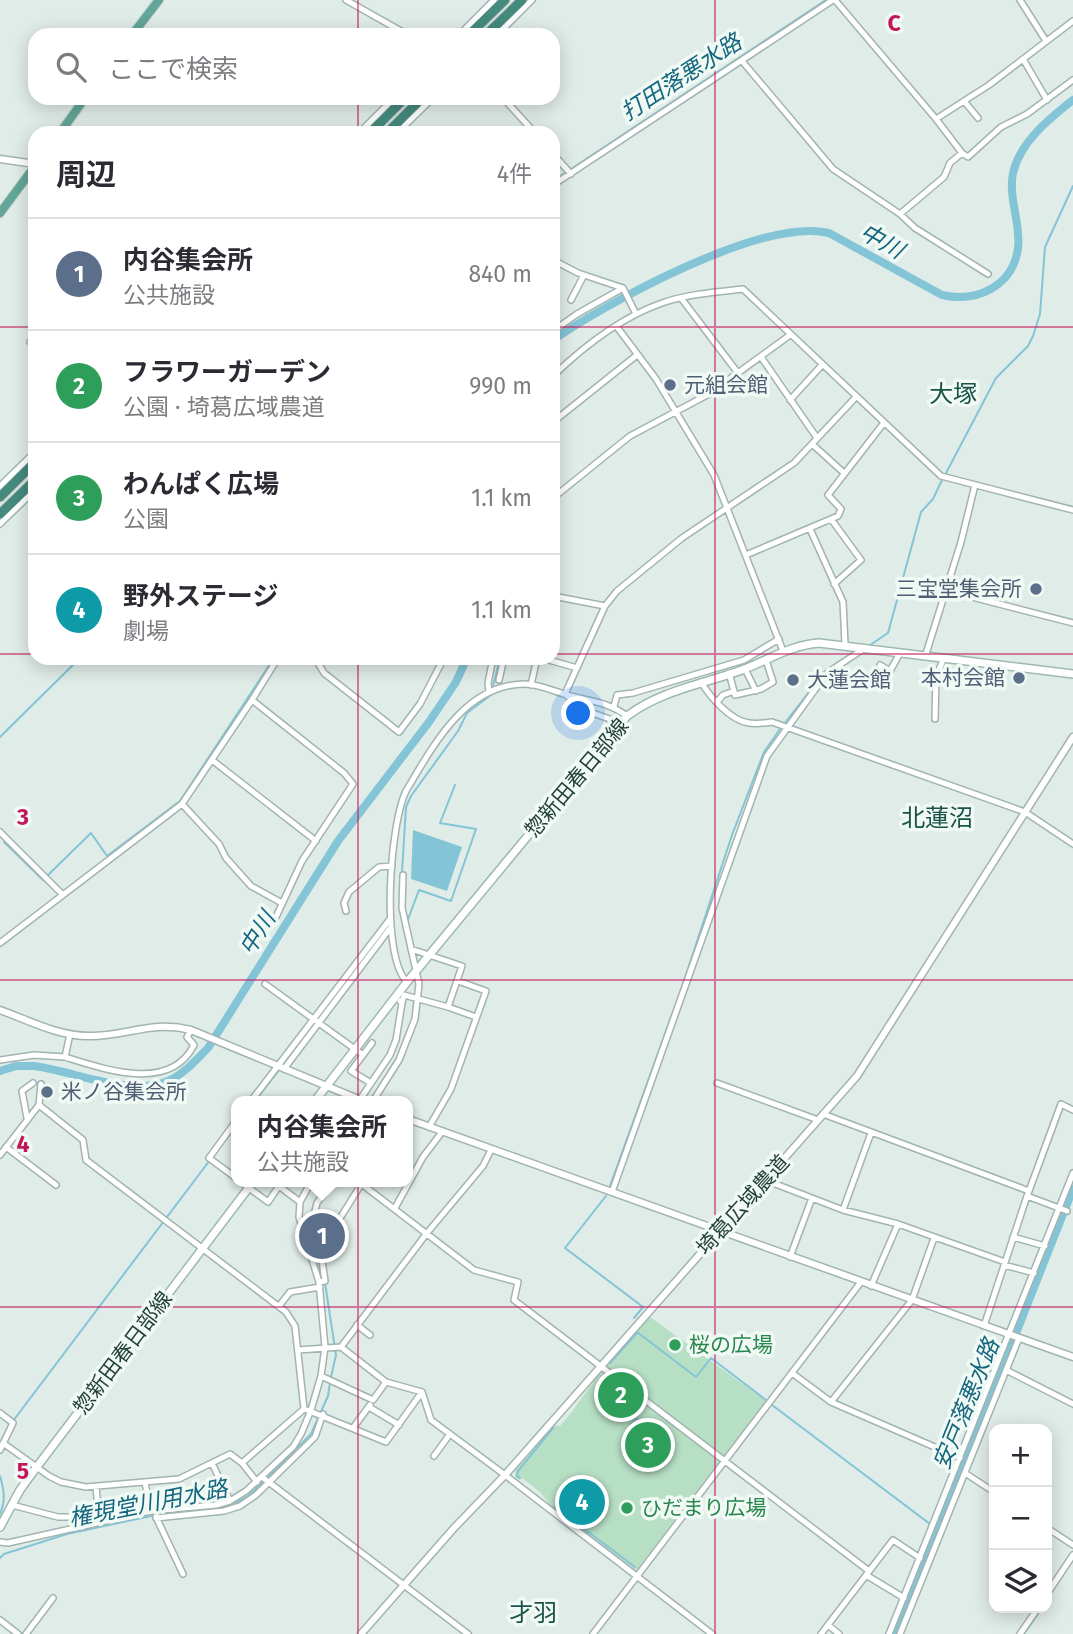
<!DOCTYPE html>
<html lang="ja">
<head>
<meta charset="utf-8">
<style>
  body { margin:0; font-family:"Fira Sans","Noto Sans JP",sans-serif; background:#f7f7f7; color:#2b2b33 }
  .controls { position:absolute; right:21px; bottom:21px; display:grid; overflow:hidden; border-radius:14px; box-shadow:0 4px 18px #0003 }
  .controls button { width:63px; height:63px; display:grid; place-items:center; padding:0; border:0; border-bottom:2px solid #e1e1e2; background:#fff; color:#2b2b33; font:35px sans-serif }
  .you { position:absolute; left:579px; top:714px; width:24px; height:24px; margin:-18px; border:5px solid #fff; border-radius:50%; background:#1a73e8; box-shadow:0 0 0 10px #1a73e833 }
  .badge { display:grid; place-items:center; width:46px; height:46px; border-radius:50%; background:#1a73e8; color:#fff; font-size:23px; font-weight:700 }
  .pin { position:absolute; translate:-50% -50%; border:4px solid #fff; box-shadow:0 2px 7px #0006 }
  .popup { position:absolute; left:231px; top:1096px; width:182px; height:91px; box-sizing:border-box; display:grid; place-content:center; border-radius:14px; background:#fff; filter:drop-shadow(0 2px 5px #0005); font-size:23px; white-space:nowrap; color:#7c7c81 }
  .popup b { font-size:26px; color:#2b2b33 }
  .popup::after { content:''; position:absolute; left:50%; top:100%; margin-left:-14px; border:14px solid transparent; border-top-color:#fff }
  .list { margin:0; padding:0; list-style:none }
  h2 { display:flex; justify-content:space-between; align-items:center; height:91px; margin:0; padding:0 28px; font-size:30px }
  h2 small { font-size:23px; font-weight:400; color:#7c7c81 }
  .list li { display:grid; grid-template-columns:46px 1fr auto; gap:21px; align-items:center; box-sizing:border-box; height:112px; padding:0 28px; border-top:2px solid #e1e1e2 }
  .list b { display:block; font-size:26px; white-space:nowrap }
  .list p { margin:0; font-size:23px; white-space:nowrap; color:#7c7c81 }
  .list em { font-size:23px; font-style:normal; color:#7c7c81 }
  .icon { flex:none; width:38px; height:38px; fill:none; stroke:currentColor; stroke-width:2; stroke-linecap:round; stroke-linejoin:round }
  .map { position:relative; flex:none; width:1073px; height:1634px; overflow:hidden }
  .search { position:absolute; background:#fff; box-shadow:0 4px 18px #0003; left:28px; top:28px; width:532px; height:77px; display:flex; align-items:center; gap:18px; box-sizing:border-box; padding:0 24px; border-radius:21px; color:#7c7c81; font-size:26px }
  .panel { position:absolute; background:#fff; box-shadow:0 4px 18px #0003; left:28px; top:126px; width:532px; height:539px; border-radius:21px }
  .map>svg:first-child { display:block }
  .green { fill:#b7dfc4 }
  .water { fill:#83c4d6 }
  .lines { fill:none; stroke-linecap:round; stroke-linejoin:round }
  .stream { stroke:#83c4d6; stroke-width:2 }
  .river { stroke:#83c4d6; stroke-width:8 }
  .minor-casing { stroke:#a2b4b0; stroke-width:8 }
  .tertiary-casing { stroke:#a2b4b0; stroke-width:9 }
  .secondary-casing { stroke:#9db9b1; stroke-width:10 }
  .primary-casing { stroke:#c0c9c7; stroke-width:10 }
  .trunk-casing { stroke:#c0c9c7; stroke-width:11 }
  .minor { stroke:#fff; stroke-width:5 }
  .tertiary { stroke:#fff; stroke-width:6 }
  .secondary { stroke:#fff; stroke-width:7 }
  .primary { stroke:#61a698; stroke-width:8 }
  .trunk { stroke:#448a7e; stroke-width:9 }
  .grid { fill:none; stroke:#c2185b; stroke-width:2; stroke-opacity:0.55 }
  .service-dot { fill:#5c6f8a; stroke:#f1f9f5; stroke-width:2.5 }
  .leisure-dot { fill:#2e9e5b; stroke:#f1f9f5; stroke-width:2.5 }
  .labels { text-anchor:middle; stroke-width:7; stroke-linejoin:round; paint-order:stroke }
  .service-label { font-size:21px; fill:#4e5e75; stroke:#f1f9f5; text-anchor:start }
  .street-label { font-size:21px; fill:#1f3e38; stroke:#f1f9f5 }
  .leisure-label { font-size:21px; fill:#27864d; stroke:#f1f9f5; text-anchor:start }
  .water-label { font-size:23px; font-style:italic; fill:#14677f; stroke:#f1f9f5 }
  .quarter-label { font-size:24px; fill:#195248; stroke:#f1f9f5 }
  .grid-label { font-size:23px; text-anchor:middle; font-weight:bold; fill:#c2185b; stroke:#f1f9f5; stroke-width:7; stroke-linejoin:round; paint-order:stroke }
</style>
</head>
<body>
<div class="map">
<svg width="1073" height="1634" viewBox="0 0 1073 1634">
  <rect width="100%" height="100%" fill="#e0ece8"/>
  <path class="green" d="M650,1317l116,84 -128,167 -4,2 -81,-62 -13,-16 -18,-14 -3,2 -4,-3v-7l37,-45 8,1c17,-18 29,-43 48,-59l-1,-3z"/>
  <path class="water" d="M413,830l49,17 -15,44 -36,-12z"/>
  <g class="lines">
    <path class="stream" d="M141,17l13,-17
      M55,133l12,-16
      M553,181l273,-181
      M945,475l51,-97 32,-32 5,-10 7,-22 5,-67 28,-61
      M870,645l18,-12 33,-121 12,-13 9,-19
      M827,670l22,-15
      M492,690l8,-32
      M784,724l39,-50
      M0,737l80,-79
      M4,842l39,38
      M402,872l4,-65 5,-11 47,-65 9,-18 24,-18
      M47,876l44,-43 16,23 73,-55 94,-143
      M407,922l12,-32 32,11 25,-72 -36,-6 15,-38
      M683,984l49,-149 32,-83 16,-23
      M283,1064l68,-90
      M255,1101l25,-32
      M220,1147l16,-21
      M610,1186l64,-177
      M606,1196l-41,52 78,59 -9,11
      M312,1214l2,12
      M325,1283l11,72 -5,22
      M637,1332l59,45 15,-19 55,42
      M610,1363l27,-30
      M772,1405l166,125
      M13,1421l197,-261
      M633,1422l3,-3 5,2
      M623,1435l5,1 3,-12
      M0,1443l8,-15
      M0,1476c4,14 6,25 0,38
      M267,1478l44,-44 17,-38 2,-13
      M520,1478l-3,-2 1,-5 35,-43
      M555,1507l19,15
      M579,1525l56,42
      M0,1558l4,-4 63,-20 84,-18 81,-11 15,-8 16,-15
      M1047,1600l8,-14
      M1024,1634l18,-26"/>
    <path class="river" d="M553,340c55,-38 210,-123 276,-107l113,62c35,8 71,-9 76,-47 3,-25 -10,-50 -5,-75 7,-31 36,-54 60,-73
      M0,1071l16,-5h18c40,5 99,32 136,14 15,-7 27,-21 38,-32l130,-207 91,-119 27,-40 11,-24
      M895,1634l17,-38 161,-407"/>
    <g class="minor-casing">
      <path id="minor" d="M346,0l62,35
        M835,0l101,119 26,34
        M1020,0l26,41
        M459,35l35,-35
        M497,35l35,-35
        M1023,59l24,41
        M742,61l91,108 67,45 44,-37 6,-14 12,-10 6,4 33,-30 26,-13 46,-34
        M503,98l32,35
        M964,101l14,17
        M936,119l53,-34 84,-64
        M359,133l35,-35
        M397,133l36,-35
        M553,154l18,20
        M553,185l280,-185
        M900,214l15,14 73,46
        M553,260l25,13 45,15 13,26
        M681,298l57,75
        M571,300l13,-25
        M617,327l39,52 58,96 69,176
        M553,331l24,-17 46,-26
        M30,342l5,3
        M761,357l56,81
        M553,376c30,-29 69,-59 109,-73 26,-9 54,-11 81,-14l198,187 132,34
        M790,400l32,-35
        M553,422l84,-67
        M812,444l32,29
        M0,486l35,-34
        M553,498l77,-62 79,-42 81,-59
        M831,519l30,41 -27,24
        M0,524l35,-34
        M810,529l33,73 2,43
        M746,555l92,-39 3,-7 -13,-14 55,-71
        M945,590l128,33
        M553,596l52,10
        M925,657l36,-115 14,-57
        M315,658l9,15 75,59 21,-28 24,-46
        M542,658l35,10
        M880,665l10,6 10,-18
        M745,669l11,22
        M729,673l6,22 26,-6 12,-7 -7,-22
        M499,680l5,-22
        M701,682c9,15 30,39 48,41 7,1 16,0 23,-1l253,90 48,32
        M531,685l6,-27
        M489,692l-1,-9 5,-25
        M252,700l92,73 9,11 -51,77 -26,56
        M717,702l6,-7 11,-4
        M614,706l3,-11 16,-2 111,-33 35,-21
        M935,719l1,-42 7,-17
        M621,723l-37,-13 -19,-16 40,-88 12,-15 65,-53 112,-75 62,-66
        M212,760l104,81
        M182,804l37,40 7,14 25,28 29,16
        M0,832l62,62
        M346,911l-2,-8 5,-11 30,-25 13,-1
        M0,943l182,-139 70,-104 26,-42
        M407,982c-27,-27 -17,-158 -1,-191 27,-45 59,-107 119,-107 14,0 28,7 42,11 23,6 41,7 60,21
        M265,984l98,71
        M402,1003l2,-8 44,12 14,-41 -51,-17
        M448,1007l28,10
        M65,1057c39,12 105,36 129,-12l-7,-8 4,-7
        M0,1060l34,-5 31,2 5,-23
        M284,1069l107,-142
        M371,1083l-20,-12 21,-28
        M717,1083l101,37
        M251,1101l139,-182
        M359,1101l31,-46 6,-15 6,-37 -2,-2
        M373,1101l26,-41 16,-41 4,-35 -17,-76 1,-33
        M39,1105l44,35 3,20 200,152 9,14 9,83 -62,54
        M823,1114l206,77 -2,5 40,15
        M27,1118l-5,-27 11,-8
        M236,1121l-27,37 27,20
        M429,1127l22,-38 35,-98 -28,-10
        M6,1147l50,38
        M0,1155l39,-50 2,-21
        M765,1180l78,30 55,14 107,38
        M241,1182l27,20 11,-16 21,16
        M359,1182l115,88 44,12 -4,18 355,271
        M1029,1191l32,-87 12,6
        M612,1192l155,-436 60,-83 38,-25
        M395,1208l28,-51 19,-25
        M843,1210l28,-77
        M1013,1237l32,9
        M322,1255l18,-28 -3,-4 25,-40
        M790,1257l22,-59
        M1004,1265l30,8
        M319,1282l6,-1 -10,-70 2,-8 15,-21
        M871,1286l27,-62
        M279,1306l11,-14 30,-5
        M357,1325l13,10
        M984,1326l43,-130
        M341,1347l45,35
        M298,1350l43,-3 86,-114 56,-67 8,-16
        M1006,1370l67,34
        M792,1373l39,29 129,56
        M321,1376l52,24 13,-18 36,10 9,28 74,55 207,159
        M831,1402l81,-102 22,-62
        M369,1407l30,18
        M307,1410l79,32 36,-50
        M0,1413l13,10 -13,27
        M353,1428l17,-23
        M3,1443l46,33 12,6 25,5 93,-8 51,-25 12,9 15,19
        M434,1456l16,-22
        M212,1463l18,38
        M965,1473l29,19
        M262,1477l206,157
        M145,1482l5,29
        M96,1487l3,32
        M12,1505l46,12h41
        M156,1517l27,57
        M156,1518l68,-7 16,-5 16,-11 59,-58 8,-23
        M1047,1528l26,17
        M0,1542l8,1 142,-32 66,-6 14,-4 16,-10 47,-44 8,-13 10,-24 10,-34 4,-29 -6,-65 -20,-65 1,-15 11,-20
        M866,1575l38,23
        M1047,1594l26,-39
        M0,1620l18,14
        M828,1625l11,9
        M26,1634l27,-36
        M593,1634l268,-352
        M821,1634l72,-94 27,18
        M889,1634l184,-461
        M900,1634l119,-296
        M1020,1634l18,-26"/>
    </g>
    <g class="tertiary-casing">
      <path id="tertiary" d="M0,159l35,5
        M0,1010c28,10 58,26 88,26 37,1 63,-16 103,-6l172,71
        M408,1119l665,238
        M361,1634l93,-106 51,-53 352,-399 216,-339"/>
    </g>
    <g class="secondary-casing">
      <path id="secondary" d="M315,1101l92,-119 220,-266c36,-27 79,-32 120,-48 25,-10 45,-23 72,-25l254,31
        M0,1527l20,-37 16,-22 217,-286"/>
    </g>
    <g class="primary-casing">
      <path id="primary" d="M132,35l27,-35
        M60,133l25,-35
        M0,213l35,-47"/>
    </g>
    <g class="trunk-casing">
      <path id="trunk" d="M469,35l36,-35
        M486,35l36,-35
        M370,133l35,-35
        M387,133l35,-35
        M0,497l35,-35
        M0,514l35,-34"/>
    </g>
    <use href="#minor" class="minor"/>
    <use href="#tertiary" class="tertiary"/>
    <use href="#secondary" class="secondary"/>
    <use href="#primary" class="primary"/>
    <use href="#trunk" class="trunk"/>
  </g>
  <path class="grid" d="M358,0v35M715,0v1634M358,98v35M0,327h35M553,327h520M0,654h35M553,654h520M358,658v976M0,980h1073M0,1307h1073"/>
  <g class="service-dot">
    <circle cx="670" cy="385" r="7"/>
    <circle cx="1036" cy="589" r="7"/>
    <circle cx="1019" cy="678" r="7"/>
    <circle cx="793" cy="680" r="7"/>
    <circle cx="47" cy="1092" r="7"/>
  </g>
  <g class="leisure-dot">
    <circle cx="675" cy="1345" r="7"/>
    <circle cx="627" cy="1508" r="7"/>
  </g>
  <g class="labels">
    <g class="service-label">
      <text x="684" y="392">元組会館</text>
      <text x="1022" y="596" text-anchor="end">三宝堂集会所</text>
      <text x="1005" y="685" text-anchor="end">本村会館</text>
      <text x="807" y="687">大蓮会館</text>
      <text x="61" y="1099">米ノ谷集会所</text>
    </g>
    <g class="street-label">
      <text transform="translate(577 778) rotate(-50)" y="7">惣新田春日部線</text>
      <text transform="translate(743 1205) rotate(-48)" y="7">埼葛広域農道</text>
      <text transform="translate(123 1353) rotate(-53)" y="7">惣新田春日部線</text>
    </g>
    <g class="leisure-label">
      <text x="689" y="1352">桜の広場</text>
      <text x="641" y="1515">ひだまり広場</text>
    </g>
    <g class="water-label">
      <text transform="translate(681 77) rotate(-33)" y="8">打田落悪水路</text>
      <text transform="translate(882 241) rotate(29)" y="8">中川</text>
      <text transform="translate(257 933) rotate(-58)" y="8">中川</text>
      <text transform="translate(966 1404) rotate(-68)" y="8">安戸落悪水路</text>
      <text transform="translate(148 1503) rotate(-11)" y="8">権現堂川用水路</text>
    </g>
    <g class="quarter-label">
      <text x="953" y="402">大塚</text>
      <text x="937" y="826">北蓮沼</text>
      <text x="533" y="1621">才羽</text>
    </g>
  </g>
  <g class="grid-label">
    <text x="894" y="31">C</text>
    <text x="23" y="825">3</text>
    <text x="23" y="1152">4</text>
    <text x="23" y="1479">5</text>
  </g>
</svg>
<div class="controls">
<button>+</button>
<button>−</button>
<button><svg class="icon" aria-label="layers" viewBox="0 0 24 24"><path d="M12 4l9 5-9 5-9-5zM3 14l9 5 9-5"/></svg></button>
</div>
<div class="you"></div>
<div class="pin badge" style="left:322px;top:1236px;background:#5c6f8a">1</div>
<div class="popup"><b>内谷集会所</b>公共施設</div>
<div class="pin badge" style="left:621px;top:1395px;background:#2e9e5b">2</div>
<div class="pin badge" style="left:648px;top:1445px;background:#2e9e5b">3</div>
<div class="pin badge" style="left:582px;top:1502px;background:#0f9aa8">4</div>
<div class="search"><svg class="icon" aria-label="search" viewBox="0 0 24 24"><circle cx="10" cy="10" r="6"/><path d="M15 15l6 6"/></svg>ここで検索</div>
<section class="panel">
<h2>周辺<small>4件</small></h2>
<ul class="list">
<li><span class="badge" style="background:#5c6f8a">1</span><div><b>内谷集会所</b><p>公共施設</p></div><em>840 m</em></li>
<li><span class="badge" style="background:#2e9e5b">2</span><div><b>フラワーガーデン</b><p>公園 · 埼葛広域農道</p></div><em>990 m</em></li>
<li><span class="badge" style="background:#2e9e5b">3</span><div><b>わんぱく広場</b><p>公園</p></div><em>1.1 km</em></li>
<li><span class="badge" style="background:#0f9aa8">4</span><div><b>野外ステージ</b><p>劇場</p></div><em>1.1 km</em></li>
</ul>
</section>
</div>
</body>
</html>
